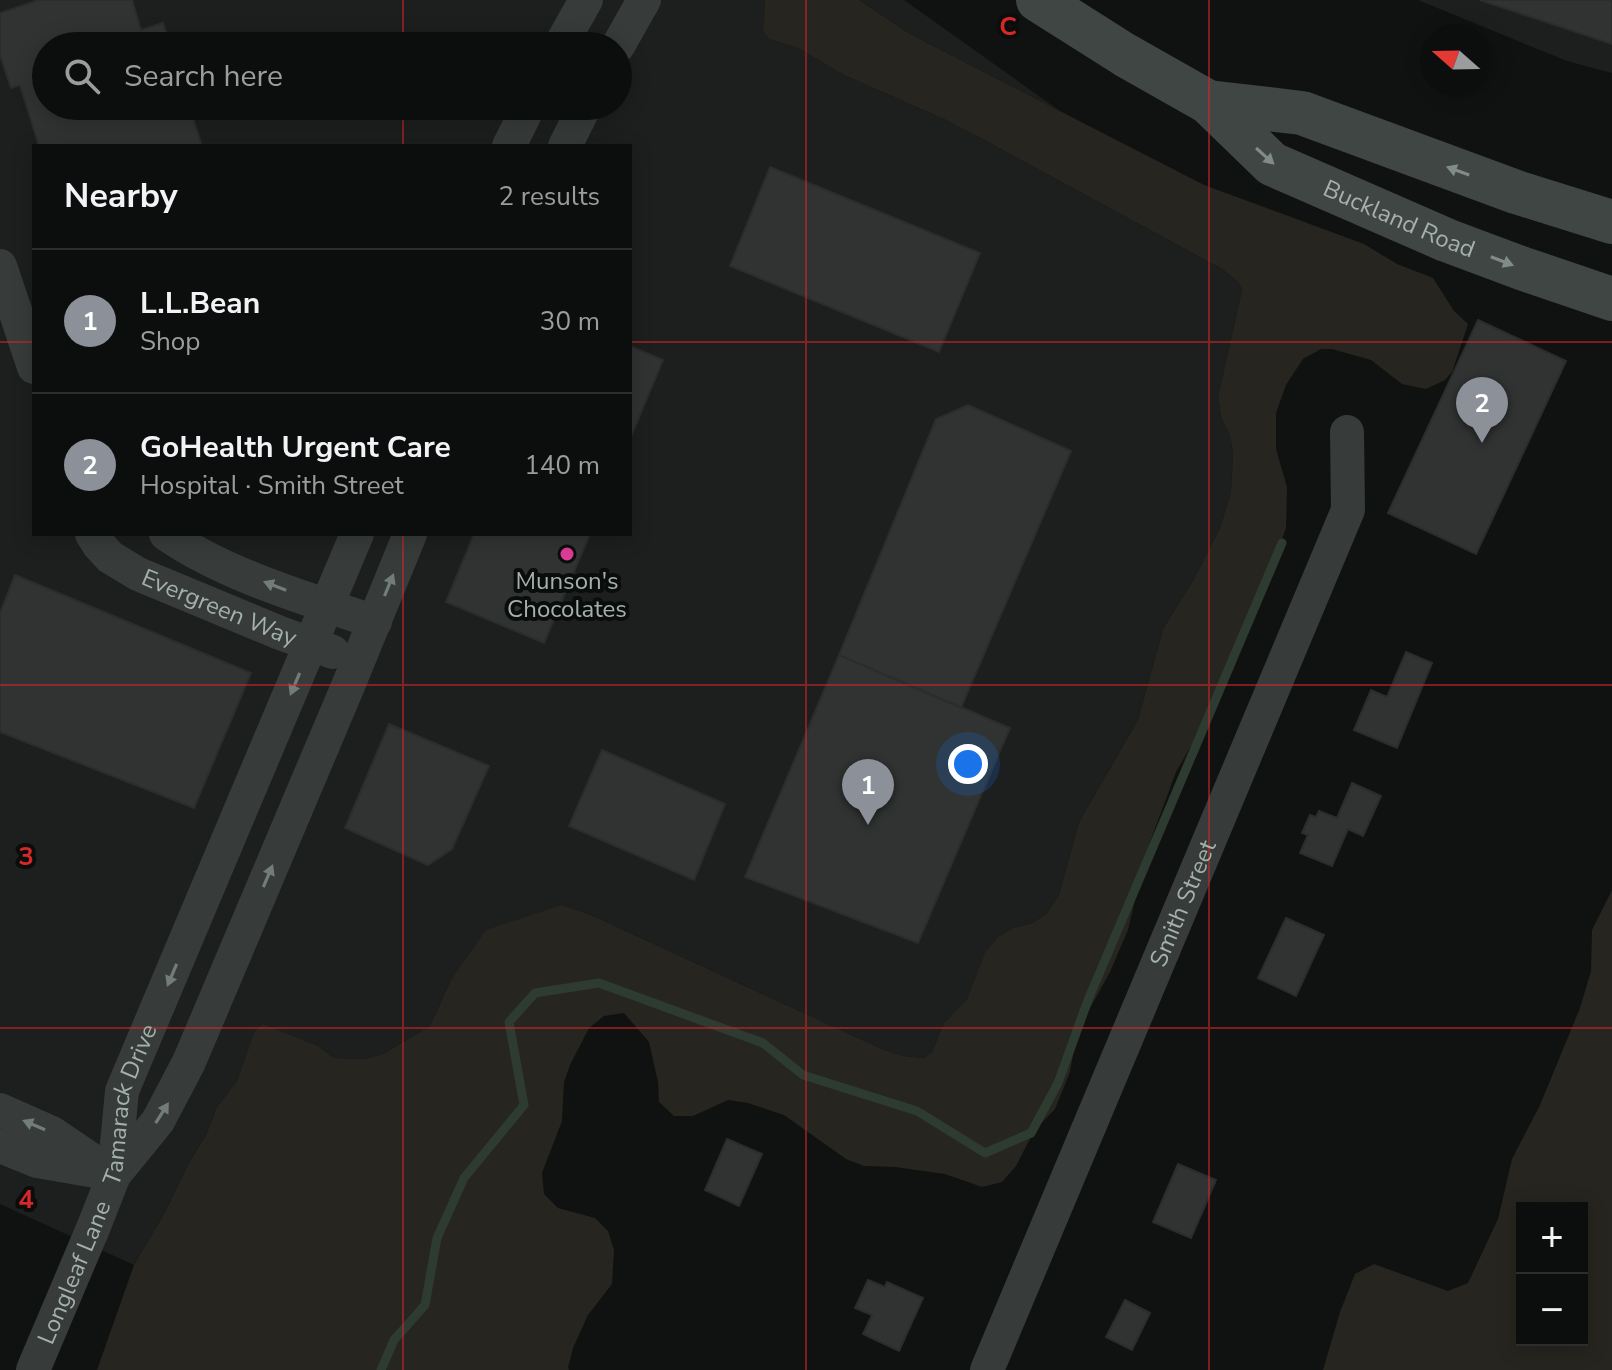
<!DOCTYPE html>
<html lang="en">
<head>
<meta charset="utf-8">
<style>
  body { margin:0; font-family:"Nunito Sans",sans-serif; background:#1a1c1b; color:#f1f3f6 }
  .controls { position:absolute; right:24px; bottom:24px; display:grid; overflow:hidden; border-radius:0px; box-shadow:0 4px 20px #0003 }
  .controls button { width:72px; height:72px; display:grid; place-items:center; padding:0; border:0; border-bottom:2px solid #2c2e2e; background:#0c0e0d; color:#f1f3f6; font:40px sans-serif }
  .compass { position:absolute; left:1420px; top:24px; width:72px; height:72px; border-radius:50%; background:#0c0e0d; box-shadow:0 4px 20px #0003; rotate:290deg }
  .you { position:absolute; left:968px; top:764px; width:28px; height:28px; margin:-20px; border:6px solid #fff; border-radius:50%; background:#1a73e8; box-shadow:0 0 0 12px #1a73e833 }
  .badge { display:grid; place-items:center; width:52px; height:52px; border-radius:50%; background:#8c9099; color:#fff; font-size:26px; font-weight:700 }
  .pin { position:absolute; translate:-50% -66px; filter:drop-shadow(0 2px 4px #0008) }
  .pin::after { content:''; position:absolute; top:42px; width:28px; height:24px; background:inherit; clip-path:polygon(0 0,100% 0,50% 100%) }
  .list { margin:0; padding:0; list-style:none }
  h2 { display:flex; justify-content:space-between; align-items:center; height:104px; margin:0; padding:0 32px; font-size:34px }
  h2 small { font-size:26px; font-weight:400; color:#9a9c9d }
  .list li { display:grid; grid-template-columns:52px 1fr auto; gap:24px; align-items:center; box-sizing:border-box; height:144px; padding:0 32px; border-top:2px solid #2c2e2e }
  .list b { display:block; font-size:30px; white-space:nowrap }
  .list p { margin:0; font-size:26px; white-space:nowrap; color:#9a9c9d }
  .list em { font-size:26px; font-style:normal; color:#9a9c9d }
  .icon { flex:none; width:44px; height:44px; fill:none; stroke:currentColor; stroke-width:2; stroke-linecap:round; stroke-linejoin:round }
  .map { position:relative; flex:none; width:1612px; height:1370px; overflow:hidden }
  .search { position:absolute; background:#0c0e0d; box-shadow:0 4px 20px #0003; left:32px; top:32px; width:600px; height:88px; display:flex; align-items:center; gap:20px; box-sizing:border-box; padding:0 28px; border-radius:44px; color:#9a9c9d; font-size:30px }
  .panel { position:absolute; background:#0c0e0d; box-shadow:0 4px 20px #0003; left:32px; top:144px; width:600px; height:392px; border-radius:0px }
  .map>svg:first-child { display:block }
  .built { fill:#1d1e1e; fill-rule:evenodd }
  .green { fill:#26251f; fill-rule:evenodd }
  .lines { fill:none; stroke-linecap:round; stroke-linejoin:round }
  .stream { stroke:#2d3b31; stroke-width:9 }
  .building { fill:#303332; stroke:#2b2d2d; stroke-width:2 }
  .minor { stroke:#373b3a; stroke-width:34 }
  .secondary { stroke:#404643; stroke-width:44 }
  .oneway { fill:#808c86 }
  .oneway2 { fill:#727c78 }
  .grid { fill:none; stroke:#d62828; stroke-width:2; stroke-opacity:0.55 }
  .poi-dot { fill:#de3c95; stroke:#0b0d0c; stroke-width:3 }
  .labels { text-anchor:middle; stroke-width:8; stroke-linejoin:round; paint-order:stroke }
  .street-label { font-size:24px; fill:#a3b1aa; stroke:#0b0d0c }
  .poi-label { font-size:24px; fill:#a3b1aa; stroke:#0b0d0c }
  .grid-label { font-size:26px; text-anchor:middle; font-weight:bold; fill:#d62828; stroke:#0b0d0c; stroke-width:8; stroke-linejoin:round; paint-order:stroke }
</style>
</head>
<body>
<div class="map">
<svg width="1612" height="1370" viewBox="0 0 1612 1370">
  <rect width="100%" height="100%" fill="#101211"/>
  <path class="built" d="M0,0h765l-2,31 6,8 29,9 46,27 100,44 44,23 234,127 16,13 4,8 -24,107 3,20 9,17 3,19 -2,39 -11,36 -26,51 -31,50 -25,91 -59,102 -20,73 -11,17 -15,11 -19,5 -29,26 -19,47 -22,22 -12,29 -8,6 -21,-2 -19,-6 -293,-135 -29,-10 -111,75 -21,46 -47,28 -19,5 -30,-1 -16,-12 -54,-21 -8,6 -19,50 -20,26 -11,28 -15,24 -27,55 -30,51 -134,-61zM46,46h572v60h-572zM34,146h596v388h-596z
    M859,0h45l156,111 -150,-77z
    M1418,0h194v73l-45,-12z"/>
  <path class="green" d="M765,0h94l51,34 294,151 160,59 33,20 36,14 21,33 14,13 -16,48 -7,8 -19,9 -24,-5 -31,-24 -39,-11h-11l-18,10 -17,26 -10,28v36l11,38 -1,41 -13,37 -27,57 -29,79 -41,71 -29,78 -19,80 -18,42 -33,60 -7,40 -15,37 -21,22 -18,35 -14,16 -20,5 -37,-13 -50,-7 -31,-1 -18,-7 -62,-44 -36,-12 -20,-3 -35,16h-19l-15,-14 -1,-20 -9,-40 -25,-29 -20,3 -15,12 -19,37 -6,17 -2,39 -20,52 2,21 14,14 37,10 13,13 6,19 -2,34 -24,31 -15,33 -5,20 1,2h-472l37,-105 30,-51 27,-55 15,-24 11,-28 20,-26 18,-50 8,-7 55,22 16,12 30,1 19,-5 47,-28 21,-46 35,-50 76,-25 29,10 293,135 19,6 21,2 8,-6 12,-29 22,-22 19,-48 13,-16 16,-9 19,-5 15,-11 11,-17 20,-73 59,-102 25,-91 31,-50 26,-51 11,-36 2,-39 -3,-18 -9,-18 -3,-20 24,-107 -4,-8 -16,-13 -234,-127 -44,-23 -100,-44 -46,-27 -29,-9 -6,-8z
    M1612,890v480h-289l17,-58 15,-38 19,-10 74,27 20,-8 30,-64 14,-60 28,-54 40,-97 11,-37 1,-41zM1522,1208h60v132h-60z"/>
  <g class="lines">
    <path class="stream" d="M381,1370l13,-30 31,-35 12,-67 27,-60 60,-73 -15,-83 26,-29 64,-10 164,60 40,32 114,36 68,42 46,-20 27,-50 30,-83 194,-457"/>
  </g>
  <path class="building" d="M39,0h93l9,30 22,-7 8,23h-125v60h143l13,40h-163l-19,-61 -9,3 -11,-33v-42z
    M1480,0h132v44z
    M770,167l210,86 -41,99 -209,-86z
    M1478,320l88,41 -90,193 -88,-41z
    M630,346l33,14 -33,79z
    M968,405l103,46 -110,257 -122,-53 97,-236z
    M474,534h116l-46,109 -98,-41z
    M15,575l236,98 -57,135 -194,-76v-119z
    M1406,652l26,11 -35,85 -43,-18 17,-40 16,7z
    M839,655l171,73 -92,215 -173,-66z
    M389,724l100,42 -37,83 -24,16 -83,-37z
    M602,750l123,54 -31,76 -125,-54z
    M1352,783l29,13 -18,40 -15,-7 -16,37 -32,-13 8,-18 -6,-2 8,-18 6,2 3,-6 18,7z
    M1286,918l38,17 -28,61 -38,-18z
    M727,1139l35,15 -23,52 -34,-16z
    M1178,1164l38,16 -25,58 -38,-16z
    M868,1280l17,7 2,-5 36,16 -24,53 -36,-17 9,-19 -17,-7z
    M1125,1300l25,13 -18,37 -26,-13z"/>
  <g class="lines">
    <g class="minor">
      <path d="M560,46l26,-46"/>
      <path d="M618,46l26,-46"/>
      <path d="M509,146l20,-40"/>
      <path d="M565,146l20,-40"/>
      <path d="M0,266l34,101"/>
      <path id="s1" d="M92,534l7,11 11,12 28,17 142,59 53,19"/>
      <path d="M166,534c61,42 140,64 209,88"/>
      <path d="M0,1110l52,23 62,42"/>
      <path d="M0,1146l37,15 64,11"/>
      <path d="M114,1175l44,-54 31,-59 159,-376 62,-152"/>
      <path id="s2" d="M33,1370l61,-144 20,-51 8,-84 235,-557"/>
      <path id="s3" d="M987,1370l361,-860 -1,-78"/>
    </g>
    <g class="secondary">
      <path id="s4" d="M1038,0l87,55 83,47 64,62 174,76 75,28 91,31"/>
      <path d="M1208,102l94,11 214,79 96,30"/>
    </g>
  </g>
  <defs><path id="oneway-solid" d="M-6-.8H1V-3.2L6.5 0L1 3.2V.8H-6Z" transform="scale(2)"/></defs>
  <g class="oneway">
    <use href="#oneway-solid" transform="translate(1265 156) rotate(42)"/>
    <use href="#oneway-solid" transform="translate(1458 171) rotate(-160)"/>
    <use href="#oneway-solid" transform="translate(1502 261) rotate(21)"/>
  </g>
  <g class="oneway2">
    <use href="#oneway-solid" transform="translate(389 585) rotate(-68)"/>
    <use href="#oneway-solid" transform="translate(275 586) rotate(-159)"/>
    <use href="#oneway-solid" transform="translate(295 684) rotate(113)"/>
    <use href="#oneway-solid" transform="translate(268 876) rotate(-67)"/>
    <use href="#oneway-solid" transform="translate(172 975) rotate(113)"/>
    <use href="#oneway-solid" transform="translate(162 1113) rotate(-58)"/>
    <use href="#oneway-solid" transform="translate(34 1125) rotate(-157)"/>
  </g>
  <path class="grid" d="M403,0v46M806,0v1370M1209,0v1370M403,106v40M0,342h34M630,342h982M403,534v836M0,685h1612M0,1028h1612"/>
  <circle class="poi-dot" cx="567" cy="554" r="8"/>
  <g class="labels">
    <g class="street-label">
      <text dy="8" stroke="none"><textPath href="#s4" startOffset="426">Buckland Road</textPath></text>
      <text dy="8" stroke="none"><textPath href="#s1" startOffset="150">Evergreen Way</textPath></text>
      <text dy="8" stroke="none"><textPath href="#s3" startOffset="506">Smith Street</textPath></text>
      <text dy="8" stroke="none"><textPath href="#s2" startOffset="284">Tamarack Drive</textPath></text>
      <text dy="8" stroke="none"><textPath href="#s2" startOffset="106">Longleaf Lane</textPath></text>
    </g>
    <g class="poi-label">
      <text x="567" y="589">Munson's<tspan x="567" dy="28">Chocolates</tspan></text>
    </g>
  </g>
  <g class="grid-label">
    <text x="1008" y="35">C</text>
    <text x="26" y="865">3</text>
    <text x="26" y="1208">4</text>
  </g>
</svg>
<div class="controls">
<button>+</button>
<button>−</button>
</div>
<svg class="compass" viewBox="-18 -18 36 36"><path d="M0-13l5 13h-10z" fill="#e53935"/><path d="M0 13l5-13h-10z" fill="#9a9c9d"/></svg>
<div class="you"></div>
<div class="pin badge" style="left:868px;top:825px">1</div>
<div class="pin badge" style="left:1482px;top:443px">2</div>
<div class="search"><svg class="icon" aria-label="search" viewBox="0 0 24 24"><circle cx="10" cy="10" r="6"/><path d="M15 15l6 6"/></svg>Search here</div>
<section class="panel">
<h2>Nearby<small>2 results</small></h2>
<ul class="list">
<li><span class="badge">1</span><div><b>L.L.Bean</b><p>Shop</p></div><em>30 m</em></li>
<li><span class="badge">2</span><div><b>GoHealth Urgent Care</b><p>Hospital · Smith Street</p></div><em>140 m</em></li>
</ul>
</section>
</div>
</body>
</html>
